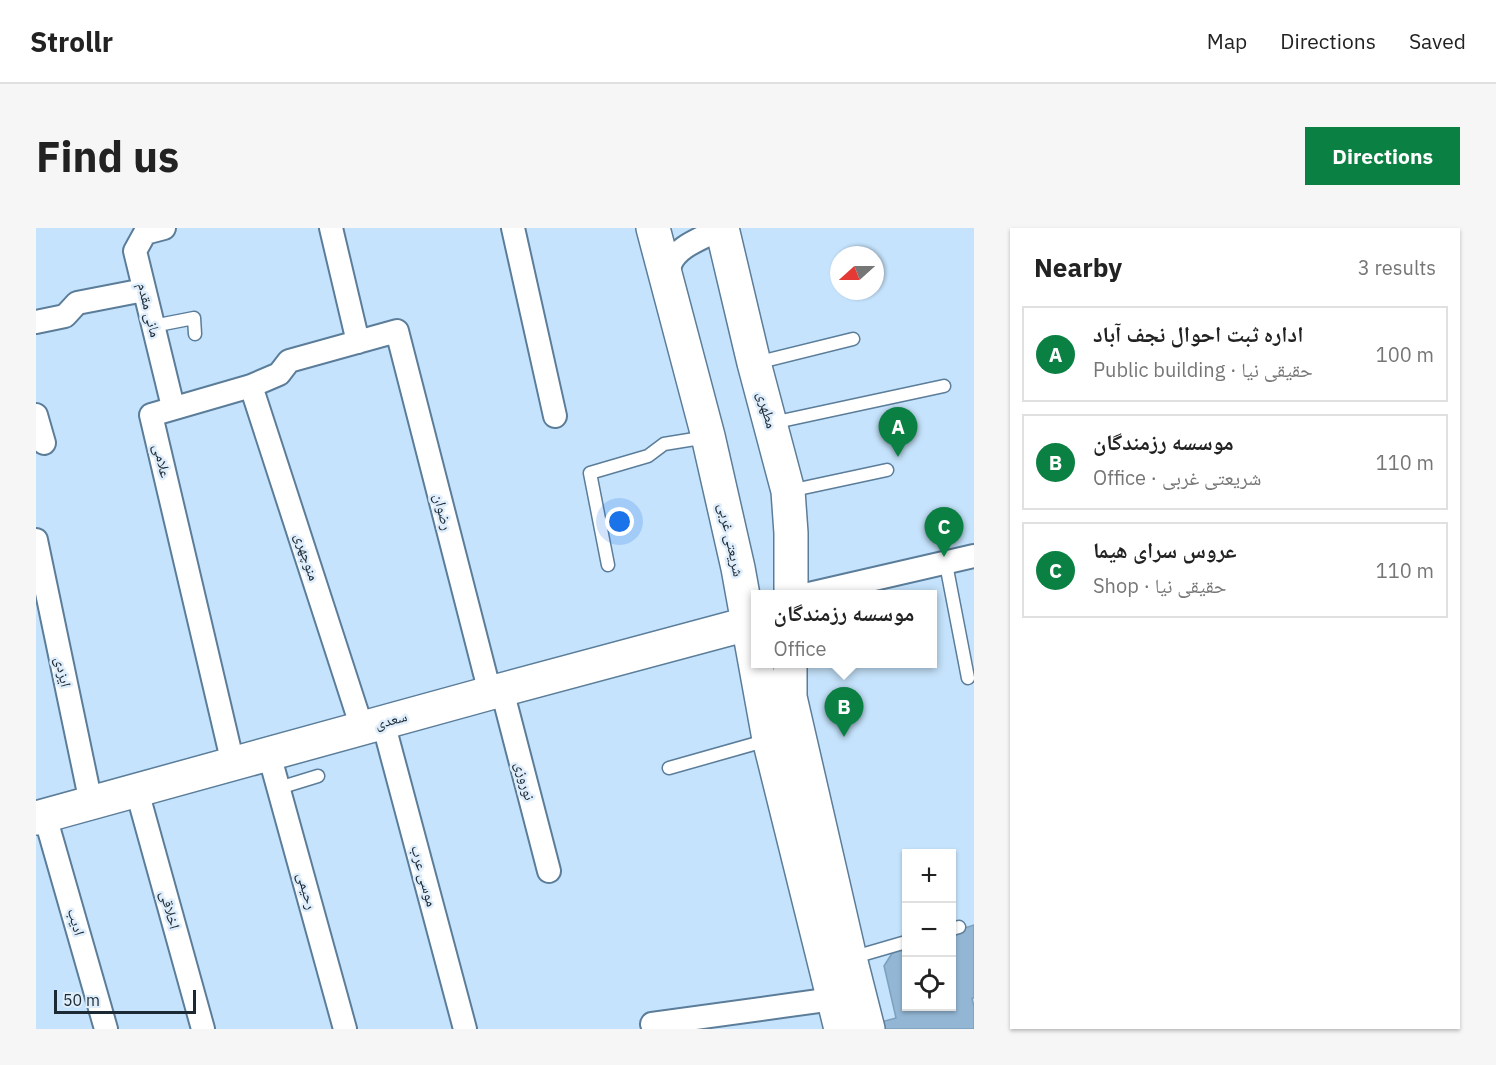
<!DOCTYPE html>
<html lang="en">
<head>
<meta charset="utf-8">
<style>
  body { margin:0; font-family:"IBM Plex Sans","Noto Naskh Arabic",sans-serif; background:#f6f6f6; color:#222 }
  .controls { position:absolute; right:18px; bottom:18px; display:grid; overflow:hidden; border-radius:0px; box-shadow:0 2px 4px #0004 }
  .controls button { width:54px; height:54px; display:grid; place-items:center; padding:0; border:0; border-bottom:2px solid #e0e0e0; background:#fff; color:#222; font:30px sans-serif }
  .compass { position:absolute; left:794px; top:18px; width:54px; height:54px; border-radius:50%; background:#fff; box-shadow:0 2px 4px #0004; rotate:249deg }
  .scale { position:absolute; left:18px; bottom:15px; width:142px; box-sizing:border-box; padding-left:6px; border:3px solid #1b2935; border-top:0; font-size:16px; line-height:21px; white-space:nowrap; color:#1b2935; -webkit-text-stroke:4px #dfeefa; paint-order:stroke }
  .you { position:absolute; left:584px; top:294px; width:21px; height:21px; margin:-15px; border:4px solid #fff; border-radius:50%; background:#1a73e8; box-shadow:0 0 0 9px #1a73e833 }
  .badge { display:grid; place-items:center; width:39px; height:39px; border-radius:50%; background:#0b8043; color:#fff; font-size:20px; font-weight:700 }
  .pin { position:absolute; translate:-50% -50px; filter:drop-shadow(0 2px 3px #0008) }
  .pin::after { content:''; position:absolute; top:32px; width:21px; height:18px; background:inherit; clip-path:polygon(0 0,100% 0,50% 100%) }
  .popup { position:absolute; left:715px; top:362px; width:186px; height:78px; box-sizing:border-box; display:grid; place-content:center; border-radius:0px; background:#fff; filter:drop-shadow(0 2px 4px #0005); font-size:20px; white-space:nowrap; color:#767676 }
  .popup b { font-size:22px; color:#222 }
  .popup::after { content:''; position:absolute; left:50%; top:100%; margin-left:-12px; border:12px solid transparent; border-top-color:#fff }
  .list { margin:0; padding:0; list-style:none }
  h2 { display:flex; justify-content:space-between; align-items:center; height:78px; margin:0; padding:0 24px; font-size:26px }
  h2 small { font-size:20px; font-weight:400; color:#767676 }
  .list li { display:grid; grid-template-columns:39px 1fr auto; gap:18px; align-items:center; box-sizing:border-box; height:96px; margin:0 12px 12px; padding:0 12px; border:2px solid #e0e0e0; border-radius:0px }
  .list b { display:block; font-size:22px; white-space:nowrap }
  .list p { margin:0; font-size:20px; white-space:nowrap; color:#767676 }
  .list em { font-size:20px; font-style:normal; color:#767676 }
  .icon { flex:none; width:33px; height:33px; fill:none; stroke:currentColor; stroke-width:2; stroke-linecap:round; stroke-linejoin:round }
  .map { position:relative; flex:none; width:938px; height:801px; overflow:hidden; border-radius:0px }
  header { display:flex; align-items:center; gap:36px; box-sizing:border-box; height:84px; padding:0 30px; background:#fff; border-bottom:2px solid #e0e0e0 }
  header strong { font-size:28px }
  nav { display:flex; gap:33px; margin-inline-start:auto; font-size:21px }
  .intro { display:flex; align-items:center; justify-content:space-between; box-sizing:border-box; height:144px; padding:0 36px }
  h1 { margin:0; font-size:42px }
  .button { padding:15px 27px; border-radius:0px; background:#0b8043; color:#fff; font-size:21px; font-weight:700 }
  main { display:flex; gap:36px; padding:0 36px }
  aside { flex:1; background:#fff; border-radius:0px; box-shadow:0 2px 4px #0004 }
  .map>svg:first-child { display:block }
  .building { fill:#92b6d4; stroke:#7ca0bd; stroke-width:1.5 }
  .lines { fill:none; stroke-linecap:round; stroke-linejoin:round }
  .lane-casing { stroke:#5b7d99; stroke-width:15 }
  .street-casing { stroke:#5b7d99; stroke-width:26 }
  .secondary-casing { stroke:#5b7d99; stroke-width:36 }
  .lane { stroke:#fff; stroke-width:12 }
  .street { stroke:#fff; stroke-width:22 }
  .secondary { stroke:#fff; stroke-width:33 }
  .labels { text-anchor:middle; stroke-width:5; stroke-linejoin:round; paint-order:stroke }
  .street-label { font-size:15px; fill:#1b2935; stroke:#dfeefa }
</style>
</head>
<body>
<header>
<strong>Strollr</strong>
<nav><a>Map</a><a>Directions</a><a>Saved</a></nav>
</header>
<div class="intro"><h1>Find us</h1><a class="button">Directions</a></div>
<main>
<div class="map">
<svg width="938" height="801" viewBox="0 0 938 801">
  <rect width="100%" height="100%" fill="#c5e3fc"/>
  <path class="building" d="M938,697v73h-2l2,9v22h-91l-2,-7 15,-4 -12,-52 12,-19 10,-3v62h46v-74z"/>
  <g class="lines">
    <g class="lane-casing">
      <path id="lane" d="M117,98l41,-8 1,16
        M720,135l97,-24
        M736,195l172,-37
        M753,263l98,-21
        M910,336l22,114
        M572,337l-18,-92 58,-17 16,-12 43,-7
        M633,540l99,-28
        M243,560l39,-12
        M916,701l7,-2
        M815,730l55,-16"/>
    </g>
    <g class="street-casing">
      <path id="street" d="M128,0l-19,5 -10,18 38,156
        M295,0l27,114
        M477,0l42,188
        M631,51c1,-4 1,-10 3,-14 7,-20 35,-27 51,-37
        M0,94l29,-6 12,-13 67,-13
        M215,158l111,342
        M0,187l8,28
        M0,312l55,263
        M773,366l165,-38
        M466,462l47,181
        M347,494l82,307
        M233,526l76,275
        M197,536l-82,-349 100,-29 28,-12 10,-13 108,-30 93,362
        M101,563l66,238
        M9,588l61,213
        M616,796l181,-25"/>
    </g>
    <g class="secondary-casing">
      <path id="secondary" d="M617,0l55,208 30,132 31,171 72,290
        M686,0l32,135 34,128 3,42v61
        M754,436v33l60,261 18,71
        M0,590l454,-125 257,-69"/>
    </g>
    <use href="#lane" class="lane"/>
    <use href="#street" class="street"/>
    <use href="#secondary" class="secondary"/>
  </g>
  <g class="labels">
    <g class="street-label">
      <text transform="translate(113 82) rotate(76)" y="5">مانی مقدم</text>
      <text transform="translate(731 182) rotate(75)" y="5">مطهری</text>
      <text transform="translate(126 233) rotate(77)" y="5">علامی</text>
      <text transform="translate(407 284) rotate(76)" y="5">رضوان</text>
      <text transform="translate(695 312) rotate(78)" y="5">شریعتی غربی</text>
      <text transform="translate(271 329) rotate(72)" y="5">منوچهری</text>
      <text transform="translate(27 444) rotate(78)" y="5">ایزدی</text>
      <text transform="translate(355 492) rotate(-15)" y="5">سعدی</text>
      <text transform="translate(489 553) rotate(75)" y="5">نوروزی</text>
      <text transform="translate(388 648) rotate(75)" y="5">موسی عرب</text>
      <text transform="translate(271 663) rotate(75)" y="5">رحیمی</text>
      <text transform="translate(134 682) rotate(75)" y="5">اخلاقی</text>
      <text transform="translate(40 694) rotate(74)" y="5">ادیب</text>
    </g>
  </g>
</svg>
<div class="controls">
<button>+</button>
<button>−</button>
<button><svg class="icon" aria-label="locate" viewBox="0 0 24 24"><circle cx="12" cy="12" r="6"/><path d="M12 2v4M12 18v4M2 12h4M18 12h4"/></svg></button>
</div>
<svg class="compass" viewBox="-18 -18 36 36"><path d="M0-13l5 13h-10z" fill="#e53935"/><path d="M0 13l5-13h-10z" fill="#767676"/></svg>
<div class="scale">50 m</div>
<div class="you"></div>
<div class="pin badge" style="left:862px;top:229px">A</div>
<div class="pin badge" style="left:808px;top:509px">B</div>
<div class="popup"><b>موسسه رزمندگان</b>Office</div>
<div class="pin badge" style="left:908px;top:329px">C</div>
</div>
<aside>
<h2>Nearby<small>3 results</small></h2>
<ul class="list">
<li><span class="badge">A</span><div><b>اداره ثبت احوال نجف آباد</b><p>Public building · حقیقی نیا</p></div><em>100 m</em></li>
<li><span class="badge">B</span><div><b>موسسه رزمندگان</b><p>Office · شریعتی غربی</p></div><em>110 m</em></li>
<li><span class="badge">C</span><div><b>عروس سرای هیما</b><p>Shop · حقیقی نیا</p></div><em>110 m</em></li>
</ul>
</aside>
</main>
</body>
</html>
